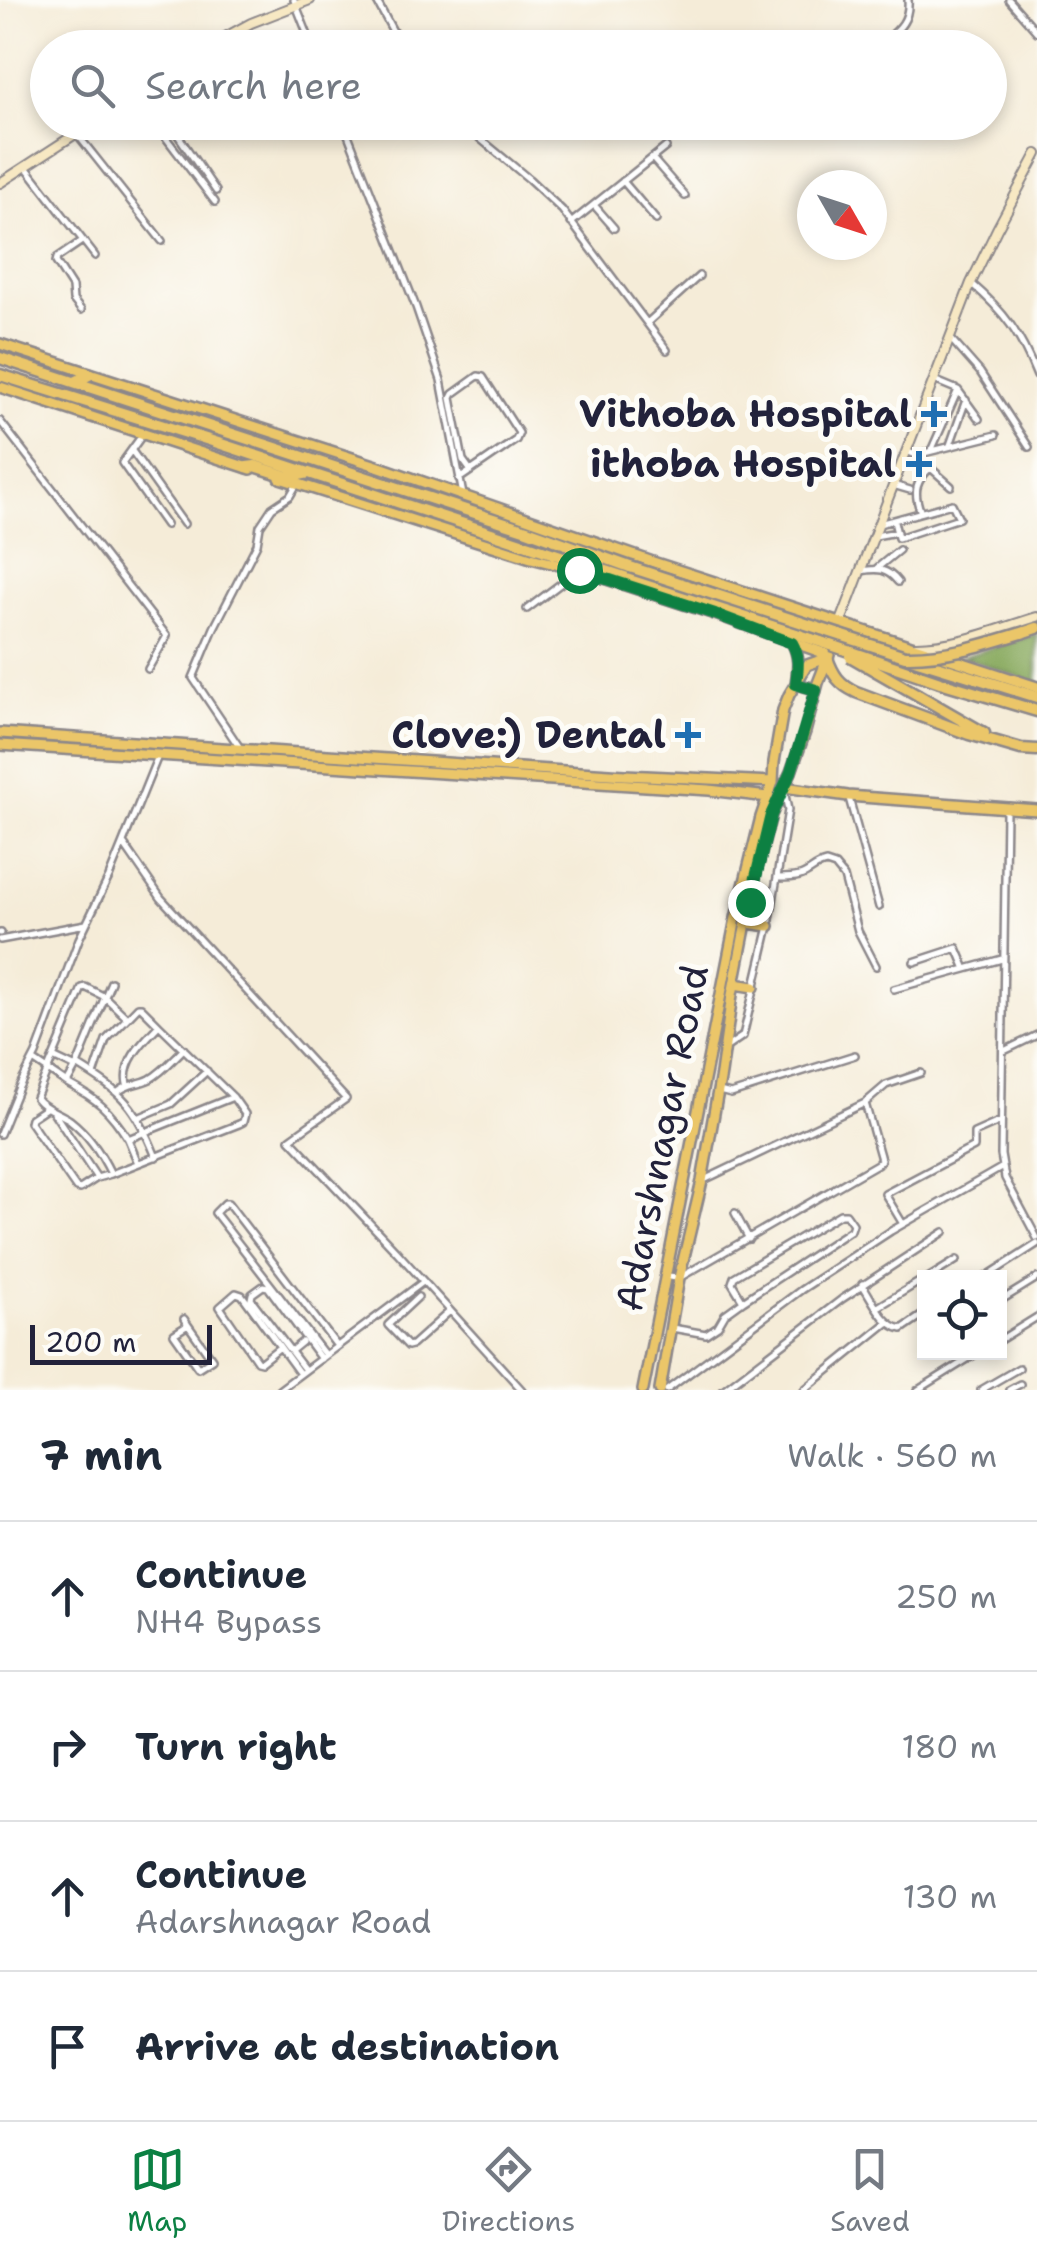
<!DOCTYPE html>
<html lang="en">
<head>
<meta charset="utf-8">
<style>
  body { margin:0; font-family:"Shantell Sans",sans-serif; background:#f2f2f3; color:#1f2937 }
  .controls { position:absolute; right:30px; bottom:30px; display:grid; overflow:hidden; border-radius:0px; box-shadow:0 5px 15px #0003 }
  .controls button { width:90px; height:90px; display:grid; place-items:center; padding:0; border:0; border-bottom:2px solid #e0e1e3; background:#fff; color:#1f2937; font:50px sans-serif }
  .compass { position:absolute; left:797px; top:170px; width:90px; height:90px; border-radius:50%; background:#fff; box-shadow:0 5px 15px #0003; rotate:129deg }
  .scale { position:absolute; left:30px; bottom:25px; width:182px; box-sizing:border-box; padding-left:10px; border:5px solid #22223b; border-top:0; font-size:28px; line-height:35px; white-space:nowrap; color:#22223b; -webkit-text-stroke:8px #fdfcf7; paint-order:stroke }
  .stop { position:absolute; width:30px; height:30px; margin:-22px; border:8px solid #0b8043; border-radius:50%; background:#fff }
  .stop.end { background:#0b8043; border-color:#fff; box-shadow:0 2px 10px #0008 }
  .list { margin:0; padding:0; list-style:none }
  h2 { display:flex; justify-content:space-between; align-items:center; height:130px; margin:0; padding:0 40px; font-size:42px }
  h2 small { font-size:32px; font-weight:400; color:#747a83 }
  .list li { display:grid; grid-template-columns:65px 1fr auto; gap:30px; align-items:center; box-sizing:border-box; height:150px; padding:0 40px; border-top:2px solid #e0e1e3 }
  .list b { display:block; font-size:38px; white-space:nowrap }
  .list p { margin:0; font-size:32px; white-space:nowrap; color:#747a83 }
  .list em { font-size:32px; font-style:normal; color:#747a83 }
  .icon { flex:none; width:55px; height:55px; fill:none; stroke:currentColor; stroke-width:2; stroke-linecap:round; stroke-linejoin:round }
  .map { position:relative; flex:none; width:1037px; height:1390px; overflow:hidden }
  .search { position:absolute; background:#fff; box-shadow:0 5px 15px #0003; left:30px; right:30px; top:30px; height:110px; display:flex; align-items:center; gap:25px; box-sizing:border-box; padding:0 35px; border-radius:55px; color:#747a83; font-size:38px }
  .sheet { height:730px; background:#fff }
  nav { display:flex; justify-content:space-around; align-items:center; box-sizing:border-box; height:140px; border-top:2px solid #e0e1e3; background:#fff; font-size:28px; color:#747a83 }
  nav a { display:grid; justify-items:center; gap:5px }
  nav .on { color:#0b8043 }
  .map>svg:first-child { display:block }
  .forest { fill:#86a85c; stroke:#54654c; stroke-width:2.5 }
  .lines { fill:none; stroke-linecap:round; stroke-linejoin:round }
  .street-casing { stroke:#8c878a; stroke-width:10 }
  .secondary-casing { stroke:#8c878a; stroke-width:12 }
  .primary-casing { stroke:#8c878a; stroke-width:14 }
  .highway-casing { stroke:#8c878a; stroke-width:15 }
  .street { stroke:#fff; stroke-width:5 }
  .secondary { stroke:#f7e8c3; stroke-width:8 }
  .primary { stroke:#ebc669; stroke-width:9 }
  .highway { stroke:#ebc669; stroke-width:10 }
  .highway-bridge-casing { stroke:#8c878a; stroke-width:15; stroke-linecap:butt }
  .highway-bridge { stroke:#ebc669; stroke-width:10 }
  .route { stroke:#0b8043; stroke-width:12 }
  .poi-dot { fill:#1f6fb2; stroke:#fdfcf7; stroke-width:4 }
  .labels { text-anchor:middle; stroke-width:10; stroke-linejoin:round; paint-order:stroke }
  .poi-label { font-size:38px; font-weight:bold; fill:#22223b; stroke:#fdfcf7; text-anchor:end }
  .street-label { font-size:38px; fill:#22223b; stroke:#fdfcf7 }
</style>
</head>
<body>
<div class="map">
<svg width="1037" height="1390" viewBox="0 0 1037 1390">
  <rect width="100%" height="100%" fill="#fdfcf7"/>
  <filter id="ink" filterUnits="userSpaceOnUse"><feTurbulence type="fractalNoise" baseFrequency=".01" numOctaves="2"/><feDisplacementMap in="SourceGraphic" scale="20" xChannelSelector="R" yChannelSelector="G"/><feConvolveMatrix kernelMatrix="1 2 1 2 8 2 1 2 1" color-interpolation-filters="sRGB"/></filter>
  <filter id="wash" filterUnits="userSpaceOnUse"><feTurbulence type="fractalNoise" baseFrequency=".0048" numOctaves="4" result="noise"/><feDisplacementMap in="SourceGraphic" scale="40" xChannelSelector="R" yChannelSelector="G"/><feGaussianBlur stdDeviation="2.25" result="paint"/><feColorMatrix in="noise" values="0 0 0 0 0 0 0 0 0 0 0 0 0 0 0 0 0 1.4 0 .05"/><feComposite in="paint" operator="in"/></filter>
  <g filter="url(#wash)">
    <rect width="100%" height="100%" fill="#f5ecd8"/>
    <path class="forest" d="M1037,633v51l-76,-27z"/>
  </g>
  <g filter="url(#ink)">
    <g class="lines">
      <g class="street-casing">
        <path id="street" d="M294,0l19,48
          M376,0l26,48
          M1009,0l28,32
          M877,48c17,-16 33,-23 31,-48
          M154,122l61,80
          M169,122l47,69
          M343,122l73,185 25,73 22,115
          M460,122l69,57 33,31 105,140
          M77,134l85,107
          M652,158l33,38
          M26,167l69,89
          M623,181l33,39
          M594,205l20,23
          M571,223l95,-76
          M971,283c35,30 49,51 66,93
          M81,310l-8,-10 -1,-13 -16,-25 1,-4 25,-17
          M647,323l52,-47
          M950,338l30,34 49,75
          M934,380l24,10 21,29
          M0,421l167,215 -19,33
          M143,434l-21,29 44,62
          M950,445l16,-45
          M132,451l52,73
          M906,451l10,4 80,-20
          M931,451l27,-61
          M916,455l35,31
          M459,479l57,-39 3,-7 -36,-56 -5,-1 -25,18 -2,4 12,62 8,11
          M893,485l17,5
          M920,510c-7,-19 -4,-29 11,-43
          M879,524l73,-20 7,14 -61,20 -4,-17
          M875,536l22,-4
          M877,568l22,-18
          M861,571c17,-3 26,-3 37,11
          M527,609l49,-37
          M240,748l-47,-70 21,-50 43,-84 3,-18 12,-18 18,-12 7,-12
          M849,798l30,109
          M1006,810l-5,345 4,23 32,60
          M123,843l38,55 185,201 -56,40 107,113 125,138
          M778,878c7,0 15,0 22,-2 10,-3 15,-11 26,-13l9,3 9,11 14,54 18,35
          M0,933h1
          M0,940l86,-16
          M914,962l43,-14 9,21
          M894,989l108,-30
          M127,1018l-22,-21 -20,-10 -3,1 -46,110c8,11 22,14 34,22 18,14 31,33 41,54l128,-50 4,-2 2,-8 -12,-17
          M724,1049l19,-13 26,-110 19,-116 -4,-20
          M1004,1051l33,-16
          M53,1057l23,11
          M33,1060l34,23 10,-18c47,29 58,40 79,92
          M77,1065l34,-83
          M94,1075l12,-35 32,-33h3l18,18
          M67,1083c30,16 43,27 61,56l105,-42 -74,-72c-15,16 -37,36 -32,59
          M719,1091l12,3 124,-39
          M118,1092c10,-9 20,-7 32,-13 13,-7 24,-21 34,-30
          M46,1108l-15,10 -1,4 46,66 4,1 17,-11
          M54,1113l43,65 14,-4
          M140,1117l31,-13 36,-33
          M0,1134l19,-47 17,-33 43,-115 30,-62 49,-121
          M128,1139l10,24
          M704,1180l161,-77 21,-18 35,-12
          M735,1213l14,26
          M903,1224l-18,-30 89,-47v-14l27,-12
          M667,1277l12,1 198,-114 4,-4 -1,-4 -15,-53
          M928,1278l29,-18
          M984,1278l53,-34
          M862,1284c11,16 20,41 40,45l22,-15
          M418,1297l-30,28 20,21 4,-1 38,-34
          M1000,1301l37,-23
          M878,1307l46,-28
          M184,1319l4,6 24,34 -14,9 -24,-34 14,-9
          M672,1328l34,6 12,-8 7,-12 18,-13 -11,-18 2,-6 106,-63h6l7,10 -2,6 -108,71
          M1000,1340l37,-23
          M280,1347l-19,15 -4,-1 -37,-54 16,-14 6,2 58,79
          M291,1351l11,-9
          M325,1355l-110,-142 10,-10h3l109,143
          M305,1370l-54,-71 1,-5 11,-8 5,1 53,72
          M279,1390l144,-108
          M667,1390l134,-100 90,-59 110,-63
          M723,1390l119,-91 102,-67
          M804,1390l83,-67
          M918,1390l61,-38
          M981,1390l38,-22
          M1009,1390l11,-6"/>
      </g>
      <g class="secondary-casing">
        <path id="secondary" d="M205,48l46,-25 59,-23
          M0,183l94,-61
          M840,624l131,-341 26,-54 40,-75
          M916,646c42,0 81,-17 121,-29"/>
      </g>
      <g class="primary-casing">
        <path id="primary" d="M0,344l377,122 276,96 384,125
          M0,387l251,82
          M280,478l251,80 48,12 136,44 114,41
          M793,644c7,14 5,25 3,40l20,5
          M0,733l625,42 148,7
          M0,745l709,45 59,7
          M784,787l64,9 189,14
          M747,923l22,3
          M735,984l19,3
          M643,1390l93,-472 25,-101 12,-35 1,-20 9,-52 6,-15 18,-30 20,-7
          M660,1390l19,-112 23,-97 19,-107 11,-79 24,-123 15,-57 20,-43 14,-40 13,-49 11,-28"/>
      </g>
      <g class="highway-casing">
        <path id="highway" d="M0,358l527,172 103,37
          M0,375l209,65 622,205
          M75,382l16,-8
          M247,467l8,-1 34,11 20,-4
          M1025,632l12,-4
          M827,658c6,17 12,26 29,34l113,42 52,15 16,1
          M911,658l126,39
          M940,682l97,29
          M918,695l66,38"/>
      </g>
      <use href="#street" class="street"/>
      <use href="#secondary" class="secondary"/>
      <use href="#primary" class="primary"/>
      <use href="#highway" class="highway"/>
      <g class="highway-bridge-casing">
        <path id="highway-bridge" d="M630,567l275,89c42,1 81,-12 120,-24
          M831,645l109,37
          M850,656l68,39"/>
      </g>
      <use href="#highway-bridge" class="highway-bridge"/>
    </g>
  </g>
  <g class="lines" filter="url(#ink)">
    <path class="route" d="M579,570l136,44 77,29c8,14 6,25 4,41l20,6 -25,82 -20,43 -21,87"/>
  </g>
  <g class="poi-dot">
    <path d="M929 399h10v10h10v10h-10v10h-10v-10h-10v-10h10z"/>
    <path d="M914 449h10v10h10v10h-10v10h-10v-10h-10v-10h10z"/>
    <path d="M683 720h10v10h10v10h-10v10h-10v-10h-10v-10h10z"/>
  </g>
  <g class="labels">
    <g class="poi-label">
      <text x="912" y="427">Vithoba Hospital</text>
      <text x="896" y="477">ithoba Hospital</text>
      <text x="666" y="748">Clove:) Dental</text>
    </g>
    <g class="street-label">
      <text transform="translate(662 1138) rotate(-79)" y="13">Adarshnagar Road</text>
    </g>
  </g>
</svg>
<div class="controls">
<button><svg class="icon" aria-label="locate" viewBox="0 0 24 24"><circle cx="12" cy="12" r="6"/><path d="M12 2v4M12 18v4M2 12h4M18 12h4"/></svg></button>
</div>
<svg class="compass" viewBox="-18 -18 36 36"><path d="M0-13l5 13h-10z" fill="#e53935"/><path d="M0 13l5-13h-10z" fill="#747a83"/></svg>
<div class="scale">200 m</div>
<div class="stop" style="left:579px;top:570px"></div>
<div class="stop end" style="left:750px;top:902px"></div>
<div class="search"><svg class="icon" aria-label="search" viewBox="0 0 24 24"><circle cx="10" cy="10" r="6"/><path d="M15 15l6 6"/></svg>Search here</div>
</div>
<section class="sheet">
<h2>7 min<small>Walk · 560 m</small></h2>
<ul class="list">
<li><svg class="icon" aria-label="ahead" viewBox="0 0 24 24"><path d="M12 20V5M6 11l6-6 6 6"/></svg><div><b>Continue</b><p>NH4 Bypass</p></div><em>250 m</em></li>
<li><svg class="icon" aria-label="right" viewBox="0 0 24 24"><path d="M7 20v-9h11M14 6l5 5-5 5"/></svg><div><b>Turn right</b></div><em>180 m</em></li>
<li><svg class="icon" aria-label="ahead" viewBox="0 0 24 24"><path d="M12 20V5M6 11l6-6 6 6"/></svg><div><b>Continue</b><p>Adarshnagar Road</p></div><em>130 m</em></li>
<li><svg class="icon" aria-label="arrive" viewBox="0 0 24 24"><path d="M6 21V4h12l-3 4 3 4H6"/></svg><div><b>Arrive at destination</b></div></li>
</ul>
</section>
<nav>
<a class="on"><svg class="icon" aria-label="map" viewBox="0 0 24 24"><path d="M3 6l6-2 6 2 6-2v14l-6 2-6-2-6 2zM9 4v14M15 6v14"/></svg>Map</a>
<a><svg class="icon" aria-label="directions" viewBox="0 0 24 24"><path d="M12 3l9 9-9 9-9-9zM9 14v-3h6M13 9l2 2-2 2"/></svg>Directions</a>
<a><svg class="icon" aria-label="saved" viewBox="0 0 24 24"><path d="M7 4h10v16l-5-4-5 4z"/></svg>Saved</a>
</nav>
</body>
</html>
